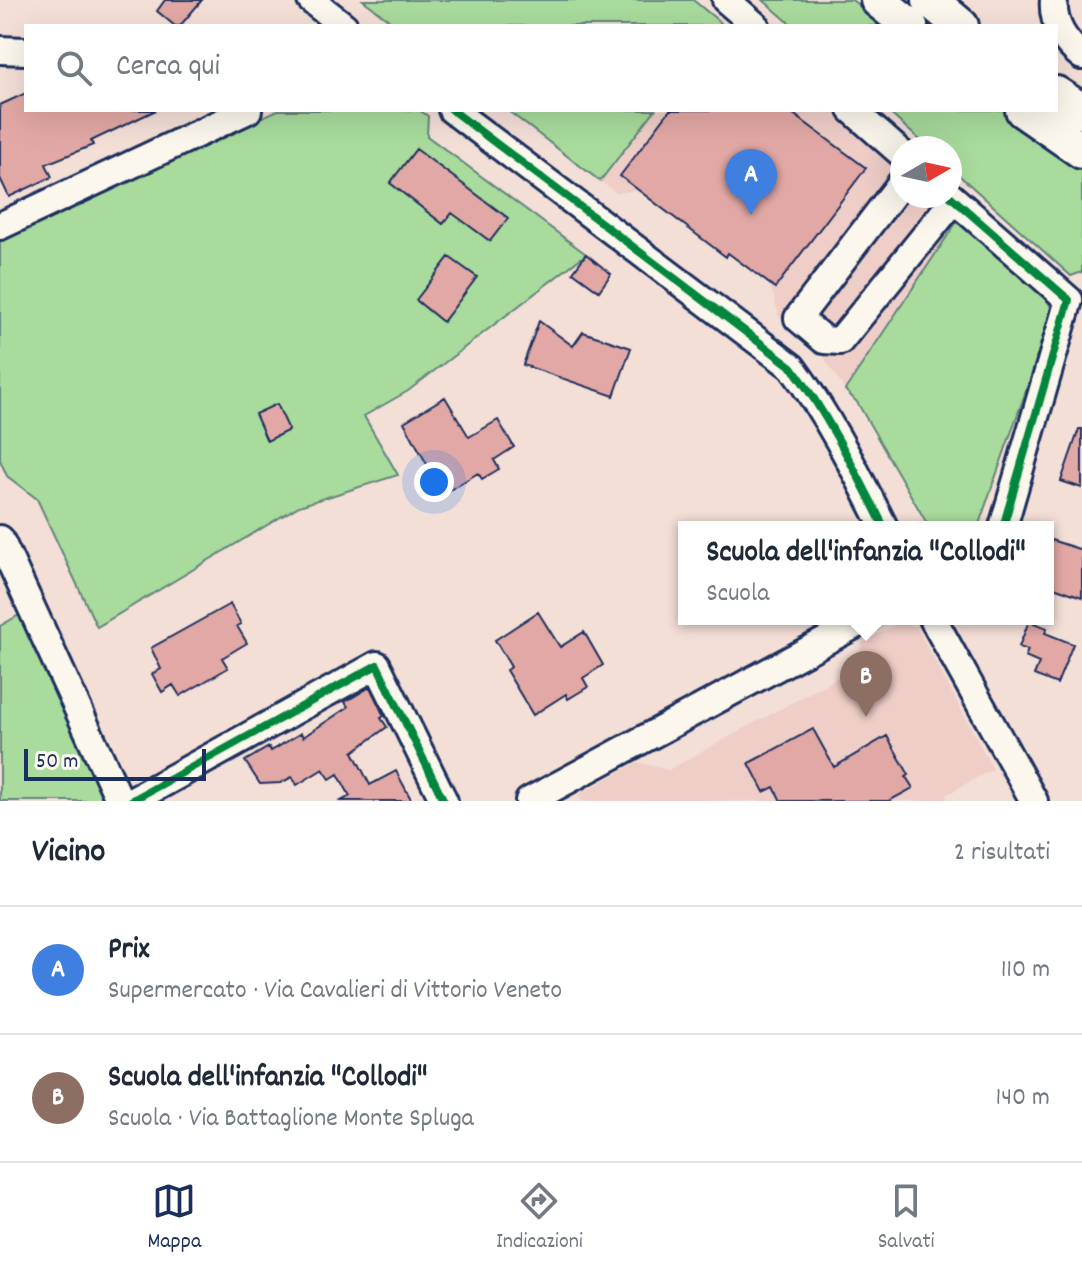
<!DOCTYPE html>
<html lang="it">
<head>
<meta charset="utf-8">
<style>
  body { margin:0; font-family:Dekko,sans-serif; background:#f6f6f7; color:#1f2937 }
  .compass { position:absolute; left:890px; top:136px; width:72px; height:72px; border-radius:50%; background:#fff; box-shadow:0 8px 32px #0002; rotate:81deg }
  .scale { position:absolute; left:24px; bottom:20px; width:182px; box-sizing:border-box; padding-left:8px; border:4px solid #1b2f5e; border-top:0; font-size:22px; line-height:28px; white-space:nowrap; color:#1b2f5e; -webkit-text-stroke:6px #fbf7ec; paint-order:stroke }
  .you { position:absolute; left:434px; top:482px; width:28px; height:28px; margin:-20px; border:6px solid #fff; border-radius:50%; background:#1a73e8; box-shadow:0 0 0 12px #1a73e833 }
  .badge { display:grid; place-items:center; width:52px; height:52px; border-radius:50%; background:#1b2f5e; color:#fff; font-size:26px; font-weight:700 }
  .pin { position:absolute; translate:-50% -66px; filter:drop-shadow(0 2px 4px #0008) }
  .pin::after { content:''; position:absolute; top:42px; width:28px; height:24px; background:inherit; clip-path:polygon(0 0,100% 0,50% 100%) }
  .popup { position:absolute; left:678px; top:521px; width:376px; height:104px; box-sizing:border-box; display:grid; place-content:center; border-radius:0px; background:#fff; filter:drop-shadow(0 2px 6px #0005); font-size:26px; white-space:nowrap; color:#747a83 }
  .popup b { font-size:30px; color:#1f2937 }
  .popup::after { content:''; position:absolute; left:50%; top:100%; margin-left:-16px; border:16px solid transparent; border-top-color:#fff }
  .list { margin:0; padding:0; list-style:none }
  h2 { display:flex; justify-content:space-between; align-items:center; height:104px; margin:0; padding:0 32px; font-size:34px }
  h2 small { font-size:26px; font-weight:400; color:#747a83 }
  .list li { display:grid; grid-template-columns:52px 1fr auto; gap:24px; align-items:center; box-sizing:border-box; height:128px; padding:0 32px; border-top:2px solid #e0e1e3 }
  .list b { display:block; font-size:30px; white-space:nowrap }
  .list p { margin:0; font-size:26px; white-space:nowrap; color:#747a83 }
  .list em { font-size:26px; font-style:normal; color:#747a83 }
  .icon { flex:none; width:44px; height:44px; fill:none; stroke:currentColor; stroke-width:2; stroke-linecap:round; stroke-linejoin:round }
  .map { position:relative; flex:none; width:1082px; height:801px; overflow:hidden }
  .search { position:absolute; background:#fff; box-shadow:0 8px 32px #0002; left:24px; right:24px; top:24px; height:88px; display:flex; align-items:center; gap:20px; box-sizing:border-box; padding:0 28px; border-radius:0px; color:#747a83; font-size:30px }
  .sheet { height:360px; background:#fff }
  nav { display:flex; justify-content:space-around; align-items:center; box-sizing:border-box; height:112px; border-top:2px solid #e0e1e3; background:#fff; font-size:22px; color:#747a83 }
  nav a { display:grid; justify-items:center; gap:4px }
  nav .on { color:#1b2f5e }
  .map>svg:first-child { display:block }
  .built { fill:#efcec8 }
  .green { fill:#a8db9c; stroke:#62857d; stroke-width:2 }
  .building { fill:#e2a8a5; stroke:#1b2f5e; stroke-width:2 }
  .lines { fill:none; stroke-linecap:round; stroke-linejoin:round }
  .minor-casing { stroke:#1b2f5e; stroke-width:32 }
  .major-casing { stroke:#1b2f5e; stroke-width:40 }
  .minor { stroke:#fbf7ec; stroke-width:26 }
  .major { stroke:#fbf7ec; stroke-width:34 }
  .cycleway-casing { stroke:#fbf7ec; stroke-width:13 }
  .cycleway { stroke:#00873e; stroke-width:8 }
</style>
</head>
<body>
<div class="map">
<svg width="1082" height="801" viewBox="0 0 1082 801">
  <rect width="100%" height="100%" fill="#f4dfd7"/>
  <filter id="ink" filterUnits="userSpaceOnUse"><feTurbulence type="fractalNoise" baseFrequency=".0125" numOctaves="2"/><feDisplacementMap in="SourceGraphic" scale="16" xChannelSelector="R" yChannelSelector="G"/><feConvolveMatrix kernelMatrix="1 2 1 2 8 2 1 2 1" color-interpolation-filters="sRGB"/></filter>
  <g filter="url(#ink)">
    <path class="built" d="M655,110h183l64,56v30h33l25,21 -115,173 -23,-35 -17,-18 -26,-20 -9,-34 -125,-94 -29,4 -16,-12z
      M900,622l16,4 77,143 -47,26 2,6h-366l-4,-6 59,-33 31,8 187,-102 7,-25z"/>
    <path class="green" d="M363,0h330l28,23 -2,3h-322z
      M763,0h89l32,26h-91z
      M278,110h141l9,6 -1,20 159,118 -178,137 -44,25 34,59 -99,31 -202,121 -60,-128 -30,-23 -7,-16v-224z
      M507,110h148l-55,71z
      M886,110h118l78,55v107l-11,4 -121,-109v-19h-21z
      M960,217l83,70 10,27 -75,213h-49l-72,-125 -12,-12z
      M21,614l86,186 -2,1h-105v-175z"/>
    <path class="building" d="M165,0h37l-22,26h-5l-18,-15z
      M26,93v17h130l-65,31 2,4 -47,19 6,13 -43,20 -9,-19v-73z
      M670,110h118l78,58 -91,120 -47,-35 -2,4 -106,-81z
      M416,149l92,69 -18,23 -38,-28 -9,11 -53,-41z
      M586,254l25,20 -12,17 -26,-19z
      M449,257l28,20 -34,45 -27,-22z
      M539,321l34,25 10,-14 48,16 -17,48 -91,-31z
      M445,397l24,40 29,-17 16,27 -20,13 5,9 -17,10 -4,-6 -35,21 -39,-72z
      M277,404l12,26 -22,11 -12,-27z
      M1079,429h3v59l-21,-7z
      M1048,539l34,11v47l-34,-12z
      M230,604l11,20 -4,2 10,17 -25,15 6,10 -48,28 -7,-11 -11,7 -10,-18 9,-5 -10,-21z
      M538,612l22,35 24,-15 19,33 -20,13 5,9 -20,12 -2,-5 -33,21 -27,-45 5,-3 -16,-27z
      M1029,621l18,7 -2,5 28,11 -16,40 -23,-9 5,-12 -14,-6 3,-7 -9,-3z
      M370,687l14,29 -3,2 6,9 -34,25 17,33 26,-14 16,30h-71l9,-5 -12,-22 -8,5 -7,-10 -26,16 -5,-8 -11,6 -21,1 -15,-23 24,-14 2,4 30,-18 2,4 45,-30 -3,-5z
      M813,729l21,38 53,-31 22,39 -3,2 7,11 -24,13h-108l-7,-14 -10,5 -15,-29z"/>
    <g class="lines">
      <g class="minor-casing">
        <path id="minor" d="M311,0l33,26
          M726,0l30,26
          M1054,0c-2,23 10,42 28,56
          M0,50l26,1
          M452,110l340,257c37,50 64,105 92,160
          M852,110l50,44
          M902,182l-104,136 26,22 16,1 114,-141
          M950,196l119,104 -66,227
          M0,226l248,-116
          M0,539l120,262
          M933,619l101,182
          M131,801l246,-136 67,136
          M529,801l337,-182"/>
      </g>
      <g class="major-casing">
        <path id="major" d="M878,0l32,26
          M930,0l31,26
          M1056,94l26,17
          M1023,110l59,41"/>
      </g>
      <use href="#minor" class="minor"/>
      <use href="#major" class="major"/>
      <g class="cycleway-casing">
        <path id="cycleway" d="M452,110l340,257c37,50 64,105 92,160
          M950,196l119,104 -66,227
          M131,801l246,-136 67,136"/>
      </g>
      <use href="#cycleway" class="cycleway"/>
    </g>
  </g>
</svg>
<svg class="compass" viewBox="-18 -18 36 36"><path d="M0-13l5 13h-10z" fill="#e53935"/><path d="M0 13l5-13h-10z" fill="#747a83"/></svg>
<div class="scale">50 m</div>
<div class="you"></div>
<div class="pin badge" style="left:751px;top:215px;background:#3f7fe0">A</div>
<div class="pin badge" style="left:866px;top:717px;background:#8d6e63">B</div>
<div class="popup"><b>Scuola dell'infanzia &quot;Collodi&quot;</b>Scuola</div>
<div class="search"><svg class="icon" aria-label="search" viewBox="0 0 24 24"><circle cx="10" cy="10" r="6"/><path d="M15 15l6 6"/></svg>Cerca qui</div>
</div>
<section class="sheet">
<h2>Vicino<small>2 risultati</small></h2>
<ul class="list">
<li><span class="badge" style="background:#3f7fe0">A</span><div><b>Prix</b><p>Supermercato · Via Cavalieri di Vittorio Veneto</p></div><em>110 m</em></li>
<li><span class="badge" style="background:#8d6e63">B</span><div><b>Scuola dell'infanzia &quot;Collodi&quot;</b><p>Scuola · Via Battaglione Monte Spluga</p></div><em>140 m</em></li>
</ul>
</section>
<nav>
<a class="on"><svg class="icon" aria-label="map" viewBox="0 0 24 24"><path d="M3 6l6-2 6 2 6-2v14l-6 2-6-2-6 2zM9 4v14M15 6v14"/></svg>Mappa</a>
<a><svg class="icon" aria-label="directions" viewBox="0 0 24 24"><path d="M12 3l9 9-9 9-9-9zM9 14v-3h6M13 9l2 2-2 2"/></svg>Indicazioni</a>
<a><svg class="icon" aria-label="saved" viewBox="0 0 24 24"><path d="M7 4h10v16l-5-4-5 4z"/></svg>Salvati</a>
</nav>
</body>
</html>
